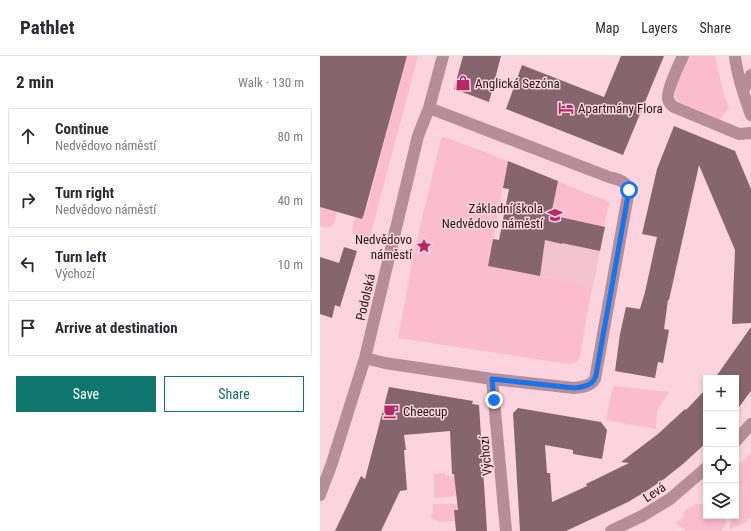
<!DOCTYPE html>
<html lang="en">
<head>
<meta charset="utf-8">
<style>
  body { margin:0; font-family:"Roboto Condensed",sans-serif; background:#f2f2f3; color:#2b2b33 }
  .controls { position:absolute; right:12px; bottom:12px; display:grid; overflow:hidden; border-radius:0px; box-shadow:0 2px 6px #0003 }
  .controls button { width:36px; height:36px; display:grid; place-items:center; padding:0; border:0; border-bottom:1px solid #e1e1e2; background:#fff; color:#2b2b33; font:20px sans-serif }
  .stop { position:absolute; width:12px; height:12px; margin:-9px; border:3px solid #1a73e8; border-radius:50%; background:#fff }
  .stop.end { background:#1a73e8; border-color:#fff; box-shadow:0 1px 4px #0008 }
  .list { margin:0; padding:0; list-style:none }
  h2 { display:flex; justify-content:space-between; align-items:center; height:52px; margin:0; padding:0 16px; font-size:17px }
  h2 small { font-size:13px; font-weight:400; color:#7c7c81 }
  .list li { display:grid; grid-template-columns:26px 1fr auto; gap:12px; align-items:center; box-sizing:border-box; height:56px; margin:0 8px 8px; padding:0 8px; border:1px solid #e1e1e2; border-radius:0px }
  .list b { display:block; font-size:15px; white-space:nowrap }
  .list p { margin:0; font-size:13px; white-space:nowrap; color:#7c7c81 }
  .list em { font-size:13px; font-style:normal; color:#7c7c81 }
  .actions { display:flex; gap:8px; padding:12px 16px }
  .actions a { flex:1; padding:9px 0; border:1px solid #0f766e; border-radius:0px; text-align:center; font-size:14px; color:#0f766e }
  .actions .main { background:#0f766e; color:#fff }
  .icon { flex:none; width:22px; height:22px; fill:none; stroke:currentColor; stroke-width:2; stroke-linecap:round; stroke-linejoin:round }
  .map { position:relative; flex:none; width:431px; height:475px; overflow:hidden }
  header { display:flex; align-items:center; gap:24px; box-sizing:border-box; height:56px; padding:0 20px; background:#fff; border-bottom:1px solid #e1e1e2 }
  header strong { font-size:19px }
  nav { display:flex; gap:22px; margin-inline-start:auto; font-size:14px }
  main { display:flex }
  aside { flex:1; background:#fff }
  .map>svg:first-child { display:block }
  .built { fill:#f2c4d2 }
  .green { fill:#fbbccf }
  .building { fill:#87656f }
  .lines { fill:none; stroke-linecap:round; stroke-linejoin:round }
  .minor { stroke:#b58e9a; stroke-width:12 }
  .route { stroke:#1a73e8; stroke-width:5 }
  .labels { text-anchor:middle; stroke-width:3; stroke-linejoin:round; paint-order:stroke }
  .poi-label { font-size:13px; fill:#25181c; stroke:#fbd4df; text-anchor:start }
  .street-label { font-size:13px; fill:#25181c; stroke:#fbd4df }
</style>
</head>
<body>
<header>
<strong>Pathlet</strong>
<nav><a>Map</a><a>Layers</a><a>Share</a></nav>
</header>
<main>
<aside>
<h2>2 min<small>Walk · 130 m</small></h2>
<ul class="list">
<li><svg class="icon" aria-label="ahead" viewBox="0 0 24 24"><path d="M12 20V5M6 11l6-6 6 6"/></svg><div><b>Continue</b><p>Nedvědovo náměstí</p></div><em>80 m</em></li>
<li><svg class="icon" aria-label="right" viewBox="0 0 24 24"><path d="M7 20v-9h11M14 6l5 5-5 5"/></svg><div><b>Turn right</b><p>Nedvědovo náměstí</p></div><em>40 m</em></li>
<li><svg class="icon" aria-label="left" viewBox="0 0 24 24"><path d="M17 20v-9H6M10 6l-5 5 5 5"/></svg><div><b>Turn left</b><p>Výchozí</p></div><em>10 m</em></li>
<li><svg class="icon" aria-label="arrive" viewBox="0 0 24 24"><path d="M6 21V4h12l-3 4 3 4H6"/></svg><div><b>Arrive at destination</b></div></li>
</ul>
<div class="actions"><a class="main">Save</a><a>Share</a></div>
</aside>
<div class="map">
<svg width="431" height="475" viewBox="0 0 431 475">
  <rect width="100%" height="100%" fill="#fbd4df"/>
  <path class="built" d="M188,105l101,41 -16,84 -105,-20 5,-27 7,1 6,-36h1l3,-15 -7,-1z"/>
  <path class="green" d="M87,0h11l-49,184c-18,-5 -19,-5 -14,-23l7,2 2,-5h1z
    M368,0h27l8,35 6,17 -9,11 -41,-17 -4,-6 1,-9z
    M123,81h2l63,24 -20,105 105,20 -3,12 -10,58c-2,6 -5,8 -11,8l-171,-26 16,-86 27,-113z
    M238,126l51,20 -5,25 -53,-12z
    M0,151l17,5c-3,12 -3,18 -17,14z
    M294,330l55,6 -12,19 -1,18 -50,-9 6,-30z
    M431,396v65l-4,5 -18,8 3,-14h4v-48z
    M125,417v3h11l1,20 -23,2v-24z
    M376,447l2,1h8v12h21l-2,10 -4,5h-35l-10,-8 9,-7 -2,-3z
    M113,448h24v6l-3,1 1,10 -16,1v-1l-8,-3 2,-7z"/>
  <path class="building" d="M0,0h87l-43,158 -2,5 -42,-12z
    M143,0h38l-12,46 -35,-13z
    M301,0h43l-41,99 -117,-46 16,-44 82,32z
    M354,70l61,25 16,38v134l-19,1 3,-74 -36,-85 -30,135h-1l-4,29 5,1 -6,33 -5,-1 -3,16 -40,-7 5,-37 6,-27 14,2 5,-17 12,-55 -15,-3 15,-65z
    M188,105l50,20 -7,34 54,12 -5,24 -38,-8v1l-17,-4 -5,36 -52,-10 5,-27 6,1 10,-51 -6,-1z
    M24,191l13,4 -17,56 -5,-2 -3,13 -12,-4v-57l19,6z
    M431,271v64l-15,20v-33h-21z
    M69,331l84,14 -1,3 7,1 8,126h-31l-2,-21h4l-4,-36h-2l-2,-43 -46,4 2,15h-2l3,40 -7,1 -19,40h-46l26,-55 4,3z
    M386,333v54l-23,21 -19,15 -16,11 -20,12 -62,29h-46l-7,-118 5,-5 83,14 6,8 -5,29 -29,-5v-4l-28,-5 2,28h3l2,29 35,-16 -1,-2 43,-21 -8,-1 37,-28 27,-25 1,1z"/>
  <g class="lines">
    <path class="minor" d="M363,0c-4,8 -17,36 -15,43 1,4 3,6 6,8l65,27 12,-1
      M415,0c2,20 9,40 16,59
      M423,35l8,-16
      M45,302l20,5 107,16 82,9c9,-1 17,-2 21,-9l34,-189c-2,-9 -12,-11 -20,-13l-180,-69
      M172,323l14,152
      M416,385l15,-17
      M0,439l12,-32 33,-105 53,-222 11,-28 14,-52
      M291,475l31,-15 28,-17 36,-31"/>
  </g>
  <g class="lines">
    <path class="route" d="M174,344l-2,-21 82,9c10,-1 20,-3 22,-13l33,-185"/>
  </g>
  <defs>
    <g id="shop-bare" transform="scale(1.2)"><path d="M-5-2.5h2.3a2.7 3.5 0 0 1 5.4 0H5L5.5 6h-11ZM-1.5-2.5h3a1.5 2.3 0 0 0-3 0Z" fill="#b32967" stroke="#fbd4df" stroke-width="2.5" paint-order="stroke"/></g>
    <g id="hotel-bare" transform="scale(1.2)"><path d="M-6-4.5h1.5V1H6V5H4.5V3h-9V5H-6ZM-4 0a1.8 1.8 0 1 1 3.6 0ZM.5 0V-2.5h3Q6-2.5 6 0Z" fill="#b32967" stroke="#fbd4df" stroke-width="2.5" paint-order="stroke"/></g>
    <g id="school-bare" transform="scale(1.2)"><path d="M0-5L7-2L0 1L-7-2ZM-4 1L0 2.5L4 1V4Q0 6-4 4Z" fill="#b32967" stroke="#fbd4df" stroke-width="2.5" paint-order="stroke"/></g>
    <g id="sight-bare" transform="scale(1.2)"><path d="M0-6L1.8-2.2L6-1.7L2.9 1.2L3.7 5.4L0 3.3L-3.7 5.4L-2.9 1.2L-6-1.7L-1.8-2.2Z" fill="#b32967" stroke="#fbd4df" stroke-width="2.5" paint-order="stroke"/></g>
    <g id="cafe-bare" transform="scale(1.2)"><path d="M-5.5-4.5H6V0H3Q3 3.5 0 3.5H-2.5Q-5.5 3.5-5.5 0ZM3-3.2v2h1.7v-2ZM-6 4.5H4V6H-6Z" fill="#b32967" stroke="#fbd4df" stroke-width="2.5" paint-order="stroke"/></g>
  </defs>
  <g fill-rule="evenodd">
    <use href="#shop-bare" x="143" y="27"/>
    <use href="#hotel-bare" x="246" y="52"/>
    <use href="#school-bare" x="235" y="159"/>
    <use href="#sight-bare" x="104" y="190"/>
    <use href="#cafe-bare" x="71" y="355"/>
  </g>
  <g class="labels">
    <g class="poi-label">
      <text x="155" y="32">Anglická Sezóna</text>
      <text x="258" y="57">Apartmány Flora</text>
      <text x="223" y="157" text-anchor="end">Základní škola<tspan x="223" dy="15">Nedvědovo náměstí</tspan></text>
      <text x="92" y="188" text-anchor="end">Nedvědovo<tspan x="92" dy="15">náměstí</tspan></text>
      <text x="83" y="360">Cheecup</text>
    </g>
    <g class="street-label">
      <text transform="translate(45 241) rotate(-77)" y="5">Podolská</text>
      <text transform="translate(165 400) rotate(-95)" y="5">Výchozí</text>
      <text transform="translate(334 436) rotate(-33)" y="5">Levá</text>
    </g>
  </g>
</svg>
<div class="controls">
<button>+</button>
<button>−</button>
<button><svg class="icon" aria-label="locate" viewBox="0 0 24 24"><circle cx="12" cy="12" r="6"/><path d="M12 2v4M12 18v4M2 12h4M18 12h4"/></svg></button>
<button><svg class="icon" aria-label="layers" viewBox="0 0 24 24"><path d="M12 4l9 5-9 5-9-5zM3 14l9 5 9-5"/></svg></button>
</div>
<div class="stop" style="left:309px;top:134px"></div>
<div class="stop end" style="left:174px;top:344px"></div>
</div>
</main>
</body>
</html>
